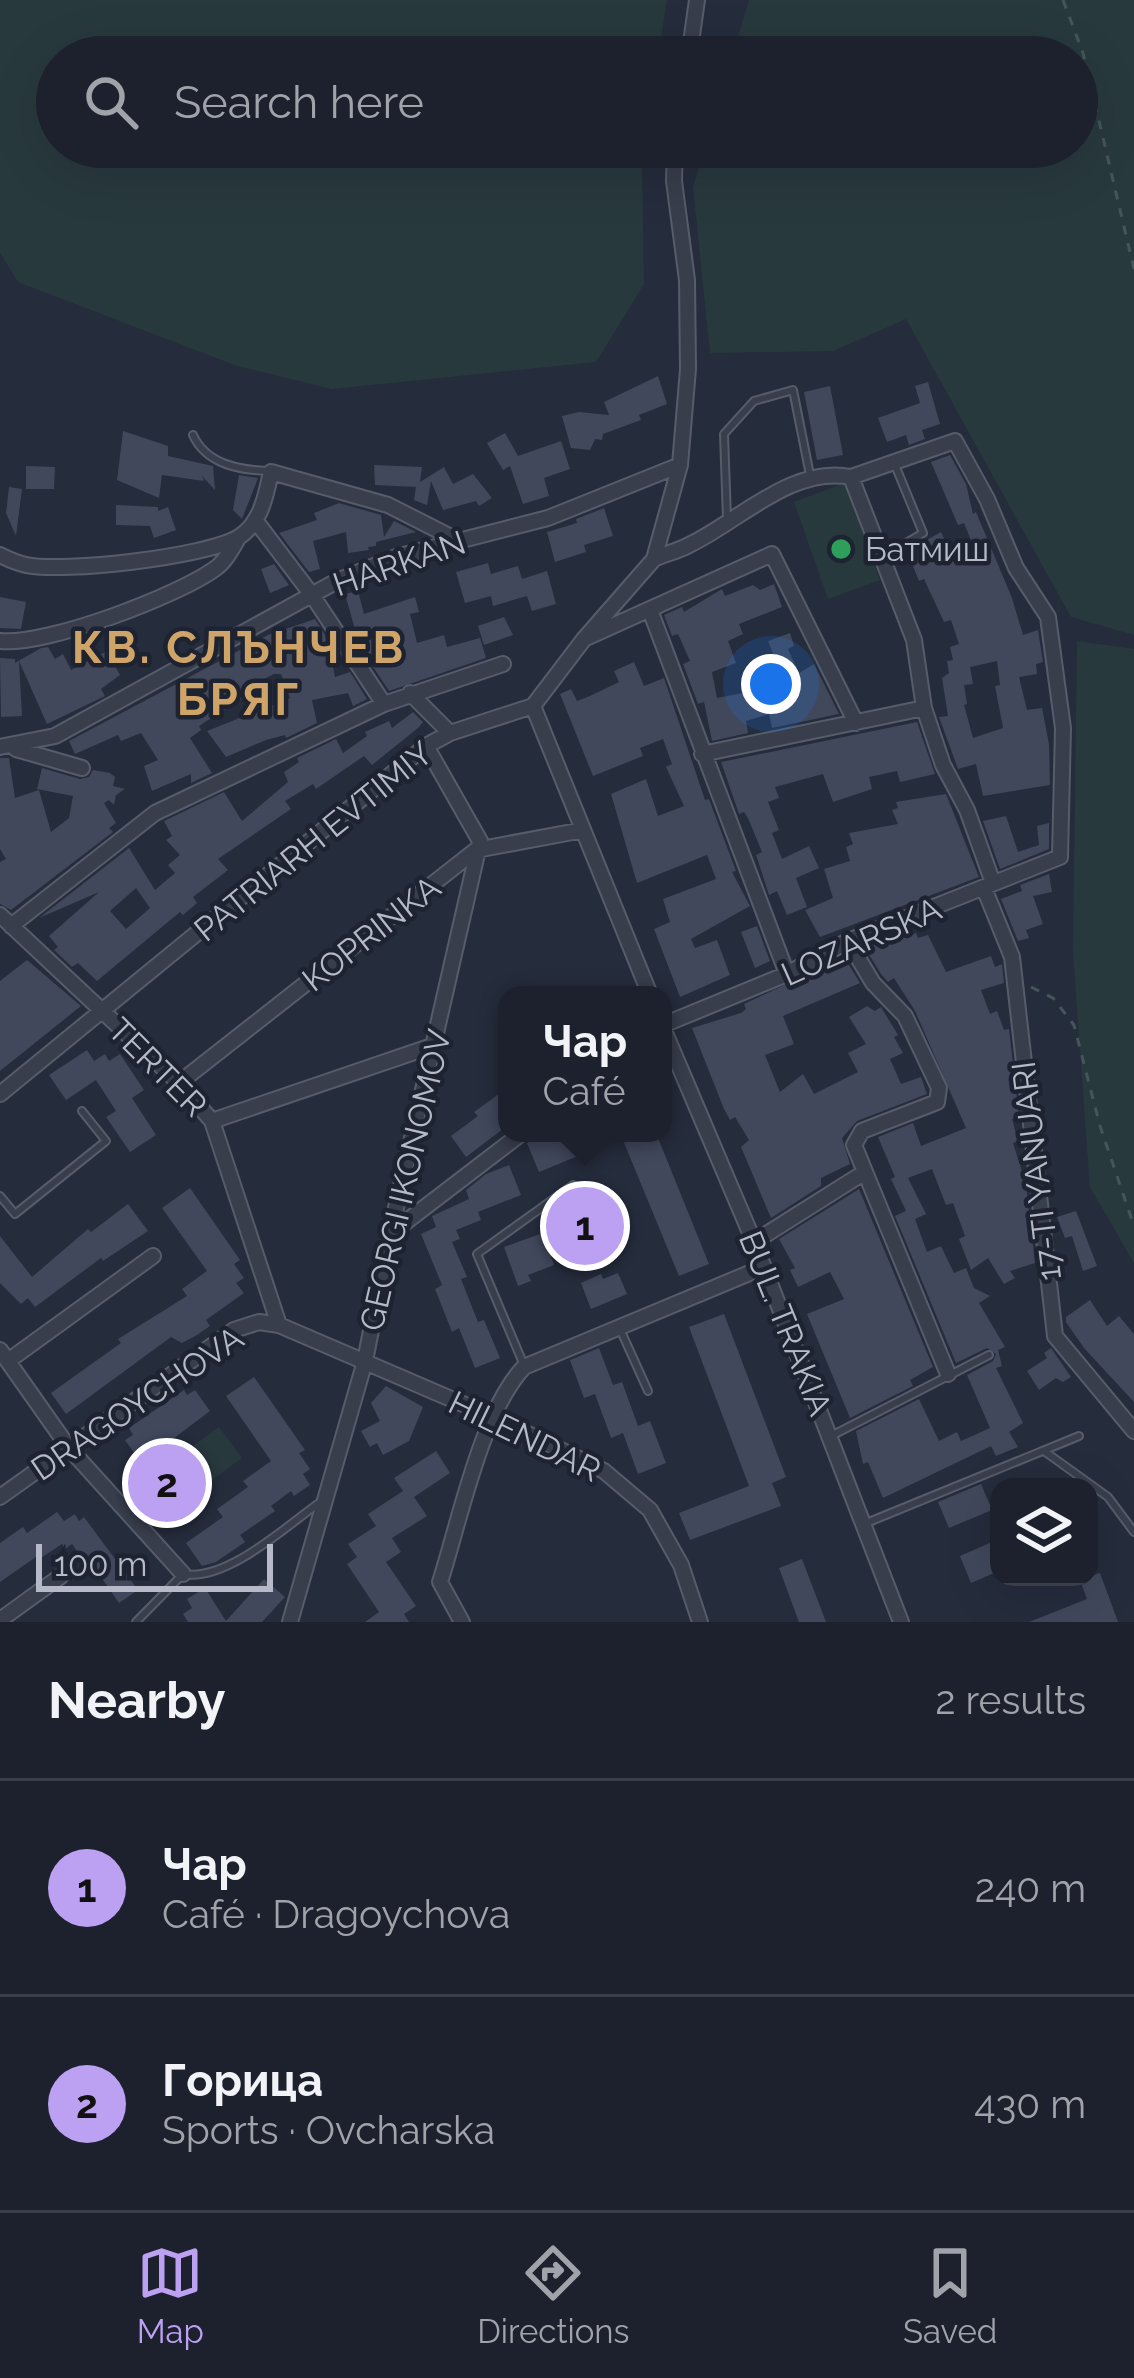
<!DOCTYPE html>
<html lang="en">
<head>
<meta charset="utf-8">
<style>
  body { margin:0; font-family:Raleway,sans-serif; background:#292e39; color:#f1f3f6 }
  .controls { position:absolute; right:36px; bottom:36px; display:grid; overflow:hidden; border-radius:24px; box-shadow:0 12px 48px #0002 }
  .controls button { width:108px; height:108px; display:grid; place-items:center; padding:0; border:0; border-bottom:3px solid #3a3e49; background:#1c212d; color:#f1f3f6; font:60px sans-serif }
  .scale { position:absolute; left:36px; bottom:30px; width:237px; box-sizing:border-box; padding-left:12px; border:6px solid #b5b9c8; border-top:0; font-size:33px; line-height:42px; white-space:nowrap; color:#b5b9c8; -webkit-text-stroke:9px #1e2332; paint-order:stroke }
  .you { position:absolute; left:771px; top:684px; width:42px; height:42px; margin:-30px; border:9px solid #fff; border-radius:50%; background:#1a73e8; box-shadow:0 0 0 18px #1a73e833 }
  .badge { display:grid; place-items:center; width:78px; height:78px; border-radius:50%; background:#bca0f2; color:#111; font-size:39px; font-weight:700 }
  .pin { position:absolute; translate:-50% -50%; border:6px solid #fff; box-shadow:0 3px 12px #0006 }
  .popup { position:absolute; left:498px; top:986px; width:174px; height:156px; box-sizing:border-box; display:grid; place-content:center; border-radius:24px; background:#1c212d; filter:drop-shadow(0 3px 9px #0005); font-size:39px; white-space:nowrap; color:#a0a3aa }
  .popup b { font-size:45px; color:#f1f3f6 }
  .popup::after { content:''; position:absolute; left:50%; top:100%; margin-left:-24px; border:24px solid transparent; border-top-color:#1c212d }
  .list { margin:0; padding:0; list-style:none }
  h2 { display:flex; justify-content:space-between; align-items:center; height:156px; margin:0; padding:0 48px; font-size:51px }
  h2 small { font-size:39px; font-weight:400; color:#a0a3aa }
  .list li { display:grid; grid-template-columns:78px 1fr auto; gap:36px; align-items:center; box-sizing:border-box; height:216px; padding:0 48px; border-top:3px solid #3a3e49 }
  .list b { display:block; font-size:45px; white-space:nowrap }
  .list p { margin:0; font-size:39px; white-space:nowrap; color:#a0a3aa }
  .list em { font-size:39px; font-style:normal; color:#a0a3aa }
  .icon { flex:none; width:66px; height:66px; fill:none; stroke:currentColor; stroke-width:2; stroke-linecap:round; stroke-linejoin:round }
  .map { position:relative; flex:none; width:1134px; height:1622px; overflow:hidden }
  .search { position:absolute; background:#1c212d; box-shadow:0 12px 48px #0002; left:36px; right:36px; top:36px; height:132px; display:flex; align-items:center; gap:30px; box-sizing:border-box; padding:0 42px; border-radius:66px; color:#a0a3aa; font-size:45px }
  .sheet { height:588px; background:#1c212d }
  nav { display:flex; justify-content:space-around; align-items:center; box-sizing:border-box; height:168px; border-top:3px solid #3a3e49; background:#1c212d; font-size:33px; color:#a0a3aa }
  nav a { display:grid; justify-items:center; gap:6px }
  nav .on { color:#bca0f2 }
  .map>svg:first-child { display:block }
  .green { fill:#28393e }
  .building { fill:#41485c; fill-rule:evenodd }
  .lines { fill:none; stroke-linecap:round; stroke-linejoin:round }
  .lane-casing { stroke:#575c6b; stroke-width:10 }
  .street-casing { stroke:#575c6b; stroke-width:18 }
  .path { stroke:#45555a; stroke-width:3; stroke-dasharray:9 9; stroke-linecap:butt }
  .lane { stroke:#393e4d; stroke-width:6 }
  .street { stroke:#393e4d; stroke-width:14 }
  .leisure-dot { fill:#2e9e5b; stroke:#1e2332; stroke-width:4.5 }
  .labels { text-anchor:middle; stroke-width:9; stroke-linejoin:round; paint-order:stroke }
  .poi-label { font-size:33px; fill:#b5b9c8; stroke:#1e2332; text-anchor:start }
  .street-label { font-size:33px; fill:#b5b9c8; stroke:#1e2332 }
  .district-label { font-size:45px; font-weight:bold; letter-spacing:3px; fill:#cfa469; stroke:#1e2332 }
</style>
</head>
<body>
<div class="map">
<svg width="1134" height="1622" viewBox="0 0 1134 1622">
  <rect width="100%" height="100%" fill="#252c3c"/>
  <path class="green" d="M0,0h667l-9,57h-601v90h588l-3,22 2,115 -48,78 -264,27 -95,-23 -219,-84 -18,-29z
    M749,0h385v635l-63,-18 -165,-298 -73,32 -123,2 -17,-166 12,-40h372v-90h-345z
    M845,483l35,97 -52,19 -34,-97z
    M1077,641l57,8v614l-44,-76 -17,-234z
    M219,1427l23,31 -72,53 -23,-32z"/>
  <path class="building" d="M658,376l9,28 -28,11 2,5 -38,14 -1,6 -7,-1 -5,11 -19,-2 -9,-32 17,-4 30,3 -5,-13z
    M928,382l12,42 -18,6 3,9 -16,6 -3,-10 -19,7 -9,-24 42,-15 -5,-17z
    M830,386l13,69 -26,5 -13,-68z
    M123,431l45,15v10l45,10 2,24 -13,-14 2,5 -42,-6 -3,23 -42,-18z
    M505,433l13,23 43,-15 9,28 -26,9 5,18 -26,8 -13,-38 -7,4 -16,-27z
    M950,455l16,29 7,30 3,-2 36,86 11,37 15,-5 5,32 -7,2 1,10 -18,3 8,33 15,-2 7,36 1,41 -67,11 -7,-32 -18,5 -19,-52 9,-1 -6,-38 7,-5 -2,-12 6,-1 -3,-13 9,-3 -8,-24 -7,2 -20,-43 -5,2 -12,-30 34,-19 13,30 22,-9 -12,-30 -6,2 -27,-63zM997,661l3,24 -5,1 8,42 -30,10 -9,-33 3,-1 -3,-19 9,-1 -3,-17z
    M374,465l48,2 -2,15 24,-15 9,17 20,-10 19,24 -13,8 -3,-5 -33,9 -12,-29 -4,24 -13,-5 2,-13 -41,-2z
    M26,466l29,1 -1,22h-28z
    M239,475l19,3 -16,41 -9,-9z
    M9,487l13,2 -6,47 -10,-23z
    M339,503l42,12 3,22 10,-16 22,11 -40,10v4l-8,1 1,3 -21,3 -2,-21 -33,9 7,28 -11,3 -30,-39 38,-13 -3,-7z
    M116,505l42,2v4l10,-4 8,23 -22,8 -4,-12 -34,-1z
    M604,508l9,28 -29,9 2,7 -31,10 -8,-30 30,-9 -1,-4z
    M488,563l3,11 27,-8 4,13 25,-8 9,33 -24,7 -5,-15 -34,10 -2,-10 -26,7 -9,-31z
    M274,564l15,21 -19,8 -9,-24z
    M774,584l8,23 -43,17 4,10 -15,7 8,22 -24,9 5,26 41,-8 -3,-12 25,-6 -12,-31 22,-8 4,13 -6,3 11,24 15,-9 25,50 -67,14 -3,-14 -23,7 2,12 -36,8 -8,-39 -6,2 -15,-40 7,-3 -12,-27 -6,2 -8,-21 18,-8 2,5 38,-23 3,7 28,-11 7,5z
    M358,591l6,23 51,-17 4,15 -9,2 7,29 27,-8 3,12 33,-9 6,20 -97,33 -29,-44 -15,-53z
    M0,597l26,5 -5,27 -21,-1z
    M504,617l9,18 -29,10 -6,-19z
    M315,619l12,19 8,39 15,-5 17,27 -14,7 -5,-13 -36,7 5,23 -31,15 -1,-3 -19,5 -40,17 -19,-26 83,-33 -9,-24h-7l-33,17 3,6 -45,29 2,4 -11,8 22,35 -21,10v-9l-39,17 -8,-25 14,-6 -17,-27 -20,8 -3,-6 -43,19 -6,-13 199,-106z
    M48,647l7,12 8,-5 8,16 36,-19 13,24 -19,14 4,7 -58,28 -28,-63 3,55 -21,1 -1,-59 15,1v4l26,-15z
    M634,662l10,24 20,-8 41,122 4,-1 27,72 -4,1 18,34 -59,33 4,9 22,-8 13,35 -50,22 -26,-68 16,-7 -7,-23 53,-20 -9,-24 -70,28 -26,-89 35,-15 12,37 26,-10 -18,-39 6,-3 -9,-25 -23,9 3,8 -50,20 -33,-82 11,-5 6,12 13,-5 29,-14 -5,-11z
    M413,712l10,10 -5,6 -46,37 -8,-9 -48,33 -3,-5 -28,17 6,8 -73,50 10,11 -35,27 4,6 -14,12 -3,-3 -83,69 -19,-18 -6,4 -18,-17 4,-3 -9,-11 50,-44 -60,26 90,-70 26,42 20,-17 -7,-8 12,-10 -14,-15 6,-4 -8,-15 60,-29 18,29 46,-39 -4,-10 15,-10 -2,-4 39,-19 7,14 24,-17 -2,-4 24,-11 3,7zM136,888l14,20 -24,21 -16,-18z
    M917,722l18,52 -35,8 -3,-11 -28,6 3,12 -39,13 -10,-28 -48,13 4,11 -11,4 11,28 -7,3 10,26 27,-13 10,22 -23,10 11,29 -20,8 -10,-24 -8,4 -13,-40 6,-3 -14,-34 -4,-6 -5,2 -18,-52z
    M0,758h9l6,40 24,-8 12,42 18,-14 4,-22 -36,-7 5,-21 38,11 9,-2 4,-7 17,3 5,4 -2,9 12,3 -9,6 -2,10 -5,-5 -5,3 12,20 -7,5 4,4 -102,78 -11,-6v-42l6,-3 -6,-10z
    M946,794l33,83 -159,60 -15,-27 28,-12 -9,-29 26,-8 -4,-14 7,-3 -4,-11 49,-9 -6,-14 6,-2 -2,-6z
    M1006,816l12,36 21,-7 -2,-19 12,-3v26l-49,20 -17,-48z
    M1049,874l3,18 -19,4 10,28 -17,6 3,8 -11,3 -17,-42 21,-8 -2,-6z
    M757,926l13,35 -15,7 -14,-36z
    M903,931l2,6 11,-4 2,5 10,-3 18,37 45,-16 4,11 7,-3 2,19 -23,7 9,24 7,-3 7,19 5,-1 10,88 -7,2 6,22 -5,2 13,41 9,79 -25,8 5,7 -11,6 -16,-26 -17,12 -12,-31 6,-3 -12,-33 -7,2 -14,-36 -24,9 18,36 -11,5 12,33 14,-6 13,27 12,-5 8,20 16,8 -11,7 26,44 -7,3 4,16 -6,2 27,55 -14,9 9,15 -22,9 -5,-10 -108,52 -15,-36 -5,2 -7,-33 63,-32 20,42 18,-9 4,9 29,-13 -23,-53 26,-14 3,-7 -9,-6 -31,15 -61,-147 11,-5 -15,-32 4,-2 -17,-40 35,-14 8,23 45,-18 -51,-117 -21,-33 -6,4 -7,-8 -16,-26z
    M844,957l16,26 -77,33 11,28 -29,11 15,37 23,-18 11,20 44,-22 -10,-19 18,-9 -17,-27 18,-11 8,5 6,-4 17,28 -4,2 9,16 -13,6 11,25 20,-7 6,17 -70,27 -15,17 8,26 -29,14v8l-50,32 -30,-71 8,-7 -14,-23 -5,3 -6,-11 -32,-81 49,-15 5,-4 -2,-5z
    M27,960l54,46 -81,65v-90z
    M87,1050l7,11 11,-7 4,7 11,-7 24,36 -12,8 24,37 -26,17 -24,-35 10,-6 -20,-31 -30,20 -17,-25z
    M507,1088v38l-41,31 -15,-21 27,-20 -4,-4z
    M549,1133h60l-29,12 3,9 -44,18 -12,-29z
    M620,1133h36l53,131 -30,12z
    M509,1165l12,30 -43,17 3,8 -25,10 4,9 -8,3 15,35 -6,2 17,43 6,-2 16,38 -25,10 -16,-40 -7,4 -17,-43 7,-4 -21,-51 15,-7 -4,-11 37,-17 -3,-9 20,-16z
    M190,1188l50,72 -6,4 10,14 -8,5 8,10 -38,27 4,6 -13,9 -15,8 -11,-6 -105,77 -15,-21 70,-50 -3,-4 69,-43 -5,-7 25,-18 -45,-63z
    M859,1189l74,178 -23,13 3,6 -63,32 -43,-104 37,-15 -14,-27 -32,15 -8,-17 5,-2 -16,-29z
    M128,1204l20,27 -45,30 -2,-3 -66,49 -7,-9 -7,6 -21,-21v-47l32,41 56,-48 3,3z
    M592,1206l10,28 -51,23 3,8 -26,10 3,6 -13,5 -14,-39 53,-19 -1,-5z
    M1076,1211l21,55 -14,5 -11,-35 -7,2 -8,-21z
    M618,1273l9,21 -36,15 -10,-26 20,-9 2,5z
    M1090,1300l17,26 12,-10 15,18v68l-50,-54 -18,-26v-5z
    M724,1314l62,163 -14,6 9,23 -91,34 -11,-27 70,-27 -60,-159z
    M599,1348l14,37 9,-3 16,44 12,-5 16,42 -28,11 -15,-41 -12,5 -16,-44 -11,4 -14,-38z
    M1051,1348l20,29 -8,5 -7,-4 -17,12 -12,-19 20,-13 -3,-5z
    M254,1377l51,73 -6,3 11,16 -7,5 7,11 -16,11 -3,-5 -20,15 4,5 -35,24 5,7 -29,20 -14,4 -16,-23 37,-26 -6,-8 31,-22 -5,-6 28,-20 -45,-65z
    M386,1386l37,21 -14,34 -26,14 -6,-12 -7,4 -9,-16 19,-10 -9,-18z
    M184,1390l3,5 8,-5 15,21 -69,52 -16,-23 8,-5 -4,-7z
    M436,1451l14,22 -36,24 13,19 -35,22 9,14 -15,10 30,44 -12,8 5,8h-44l14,-10 -32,-48 10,-7 -9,-13 28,-18 -8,-12 35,-23 -9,-13z
    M981,1484l11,26 -43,18 -11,-26z
    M57,1512l7,9 11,-7 4,7 5,-4 54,73 -19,13 -27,-39 -4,3 -16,-23 -7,5 -3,-5 -24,16 -2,-3 -36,25v-39l23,-16 4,6z
    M999,1539v32l-28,12 -11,-27z
    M802,1559l24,63h-27l-20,-54z
    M1100,1573l18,49h-89l58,-23 -7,-19z
    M264,1579l21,18 -23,25h-74l-5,-8 9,-6 -5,-9 18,-11 21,33z"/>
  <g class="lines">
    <g class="lane-casing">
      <path id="lane" d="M193,435c13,29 46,35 75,36
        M727,519l-3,-85 30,-33 39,-11 17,85
        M884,556l39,-23 -28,-68
        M0,1196l15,18 91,-73 -24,-30
        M620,1329l28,62
        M523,1363l-46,-109 96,-69
        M831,1436l158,-81
        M1044,1451l64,46 26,35
        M864,1524l215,-88
        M136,1622l47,-48c43,8 101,-46 136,-71"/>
    </g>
    <g class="street-casing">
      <path id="street" d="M689,57l8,-57
        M255,520l57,75 72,109
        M0,555c8,4 17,8 26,10 37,8 180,-8 213,-28 22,-14 27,-42 32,-65l117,33 69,35
        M654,559c11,-5 24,-8 35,-14 49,-23 103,-80 162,-68l63,163 10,68 19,57 24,45 26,73
        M650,610l137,364
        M588,637l184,-83 84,169
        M0,641c46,5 178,-45 216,-73 10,-7 16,-20 23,-31
        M410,693l40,40
        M533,706l117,289
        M0,747l55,-11 282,-155 59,-24 152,-39 132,-53
        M16,749l66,19
        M702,754l222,-46
        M984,888l28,69 43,379 79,95
        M0,915l179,168 33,38 67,204
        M11,926l144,-113 229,-109 119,-40
        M848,941l25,42 32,33 34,72 -2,14 -75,29 -8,14 94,229
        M663,1025l124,-51 61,-33 212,-84 3,-129 -15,-111 -32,-49 -29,-69 -32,-58 -104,36
        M663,1028l91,214 147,380
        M179,1083l297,-233 107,-20
        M0,1094l426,-348 24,-13 83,-27 51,-67 70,-80 26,-94 8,-96 -1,-89 -13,-99 1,-34
        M212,1121l223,-76
        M390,1234l132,-101
        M754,1242l111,-70
        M0,1350l69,98 114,126
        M8,1361l145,-105
        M0,1497l234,-167 25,-8 20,3 214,92 111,54 46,39 31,55 19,57
        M0,1620l61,-44
        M290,1622l75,-261 25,-127 90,-393 -54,-95
        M462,1622l-22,-40c20,-62 41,-169 84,-215l240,-100"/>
    </g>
    <path class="path" d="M1063,0l20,53 51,216
      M1031,987l22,11 21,27 26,101 34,100"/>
    <use href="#lane" class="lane"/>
    <use href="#street" class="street"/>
  </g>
  <circle class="leisure-dot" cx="841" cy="549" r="12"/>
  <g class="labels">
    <g class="poi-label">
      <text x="865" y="561">Батмиш</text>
    </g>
    <g class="street-label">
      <text transform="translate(399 563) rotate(-19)" y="12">HARKAN</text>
      <text transform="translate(313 841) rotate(-39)" y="12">PATRIARH EVTIMIY</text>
      <text transform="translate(371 933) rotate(-38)" y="12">KOPRINKA</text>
      <text transform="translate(861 941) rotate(-24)" y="12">LOZARSKA</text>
      <text transform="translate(158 1067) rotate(45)" y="12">TERTER</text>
      <text transform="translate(1036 1171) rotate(-97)" y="12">17-TI YANUARI</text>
      <text transform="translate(405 1180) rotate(-77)" y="12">GEORGI IKONOMOV</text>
      <text transform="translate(786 1323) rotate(68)" y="12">BUL. TRAKIA</text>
      <text transform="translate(137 1403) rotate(-34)" y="12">DRAGOYCHOVA</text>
      <text transform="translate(525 1436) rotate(26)" y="12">HILENDAR</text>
    </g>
    <g class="district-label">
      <text x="239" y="663">КВ. СЛЪНЧЕВ<tspan x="239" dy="52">БРЯГ</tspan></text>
    </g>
  </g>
</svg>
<div class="controls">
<button><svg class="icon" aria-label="layers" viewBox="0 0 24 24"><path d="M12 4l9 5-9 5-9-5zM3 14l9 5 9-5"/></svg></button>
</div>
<div class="scale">100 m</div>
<div class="you"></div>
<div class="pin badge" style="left:585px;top:1226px">1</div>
<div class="popup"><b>Чар</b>Café</div>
<div class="pin badge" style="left:167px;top:1483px">2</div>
<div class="search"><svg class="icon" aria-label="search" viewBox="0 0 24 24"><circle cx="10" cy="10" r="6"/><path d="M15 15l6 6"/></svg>Search here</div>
</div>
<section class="sheet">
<h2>Nearby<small>2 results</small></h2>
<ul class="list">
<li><span class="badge">1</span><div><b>Чар</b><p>Café · Dragoychova</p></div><em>240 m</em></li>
<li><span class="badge">2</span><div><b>Горица</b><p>Sports · Ovcharska</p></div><em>430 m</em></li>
</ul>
</section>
<nav>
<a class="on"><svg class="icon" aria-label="map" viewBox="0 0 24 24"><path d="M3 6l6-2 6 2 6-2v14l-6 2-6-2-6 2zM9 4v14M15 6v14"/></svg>Map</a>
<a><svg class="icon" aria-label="directions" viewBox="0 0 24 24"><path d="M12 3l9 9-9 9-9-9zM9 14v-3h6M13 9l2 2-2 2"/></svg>Directions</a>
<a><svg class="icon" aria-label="saved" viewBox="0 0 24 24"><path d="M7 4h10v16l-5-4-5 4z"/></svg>Saved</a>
</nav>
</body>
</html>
